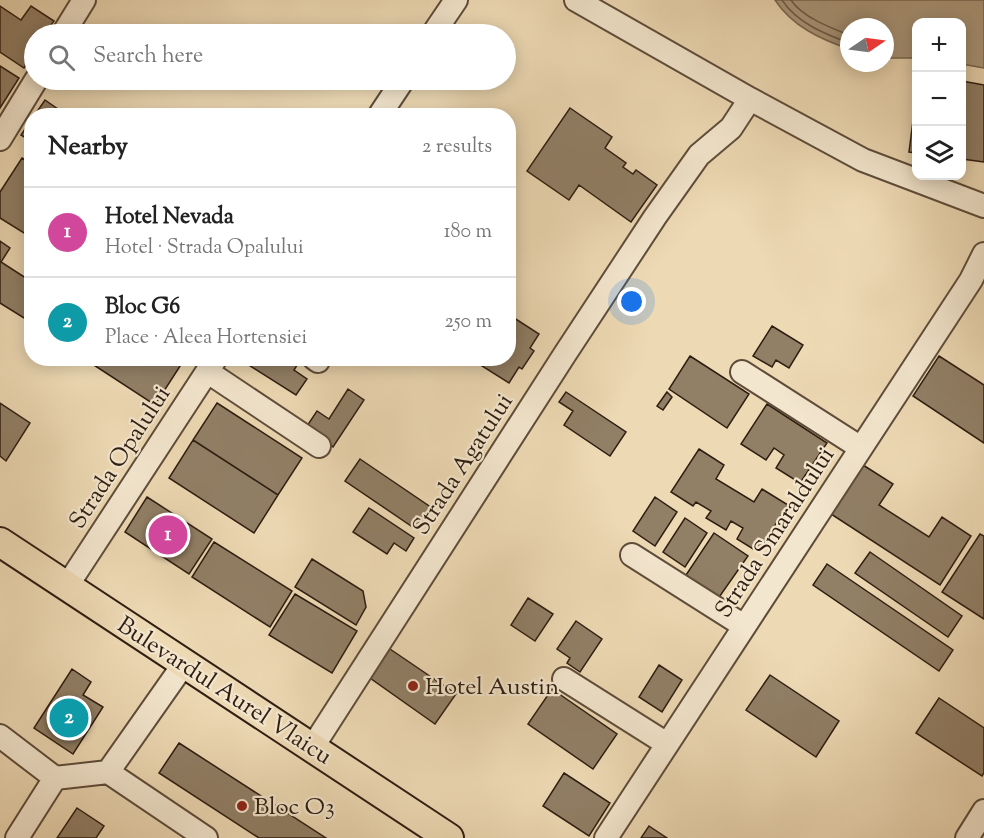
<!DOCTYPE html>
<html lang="en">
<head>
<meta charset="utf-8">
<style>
  body { margin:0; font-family:"Sorts Mill Goudy",serif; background:#f6f6f6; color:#222 }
  .controls { position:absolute; right:18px; top:18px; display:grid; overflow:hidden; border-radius:12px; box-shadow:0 3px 15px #0003 }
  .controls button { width:54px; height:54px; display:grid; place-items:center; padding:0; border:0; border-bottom:2px solid #e0e0e0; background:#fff; color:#222; font:30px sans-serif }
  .compass { position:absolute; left:840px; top:18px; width:54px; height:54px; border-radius:50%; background:#fff; box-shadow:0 3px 15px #0003; rotate:77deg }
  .you { position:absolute; left:632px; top:302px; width:21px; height:21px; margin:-15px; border:4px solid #fff; border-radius:50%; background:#1a73e8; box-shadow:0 0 0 9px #1a73e833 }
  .badge { display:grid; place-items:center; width:39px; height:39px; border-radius:50%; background:#8f2418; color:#fff; font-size:20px; font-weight:700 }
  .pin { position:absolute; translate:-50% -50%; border:3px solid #fff; box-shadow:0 2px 6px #0006 }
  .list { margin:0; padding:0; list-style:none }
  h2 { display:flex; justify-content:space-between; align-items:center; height:78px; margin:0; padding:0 24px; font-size:26px }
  h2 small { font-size:20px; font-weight:400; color:#767676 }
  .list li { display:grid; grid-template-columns:39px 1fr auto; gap:18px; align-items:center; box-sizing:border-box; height:90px; padding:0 24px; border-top:2px solid #e0e0e0 }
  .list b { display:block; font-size:22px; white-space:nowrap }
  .list p { margin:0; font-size:20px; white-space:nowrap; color:#767676 }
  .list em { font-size:20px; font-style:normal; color:#767676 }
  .icon { flex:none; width:33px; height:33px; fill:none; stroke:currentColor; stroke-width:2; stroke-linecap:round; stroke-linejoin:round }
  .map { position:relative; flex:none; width:984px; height:838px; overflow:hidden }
  .search { position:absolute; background:#fff; box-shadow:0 3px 15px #0003; left:24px; top:24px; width:492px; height:66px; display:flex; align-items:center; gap:15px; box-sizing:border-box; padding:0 21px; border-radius:33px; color:#767676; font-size:22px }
  .panel { position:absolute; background:#fff; box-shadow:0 3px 15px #0003; left:24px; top:108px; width:492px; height:258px; border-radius:24px }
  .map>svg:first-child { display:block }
  .water { fill:#ac997d; stroke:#7a6752; stroke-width:1.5 }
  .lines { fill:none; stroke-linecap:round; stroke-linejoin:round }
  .shore { stroke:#6d5b47; stroke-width:1.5 }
  .building { fill:#917f66; stroke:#2e1d11; stroke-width:1.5 }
  .minor-casing { stroke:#5e4c3a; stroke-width:26 }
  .major-casing { stroke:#2e1d11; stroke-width:32 }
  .minor { stroke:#f3e6ce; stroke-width:22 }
  .major { stroke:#edd9b4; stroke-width:28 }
  .poi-dot { fill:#8f2418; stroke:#f3e6ce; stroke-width:2 }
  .labels { text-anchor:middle; stroke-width:4.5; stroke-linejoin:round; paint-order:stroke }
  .street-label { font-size:24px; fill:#2e1d11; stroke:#f3e6ce }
  .poi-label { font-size:24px; fill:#2e1d11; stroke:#f3e6ce; text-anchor:start }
</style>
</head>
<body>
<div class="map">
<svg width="984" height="838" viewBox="0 0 984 838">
  <rect width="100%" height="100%" fill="#edd9b4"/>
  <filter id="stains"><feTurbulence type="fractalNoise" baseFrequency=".00333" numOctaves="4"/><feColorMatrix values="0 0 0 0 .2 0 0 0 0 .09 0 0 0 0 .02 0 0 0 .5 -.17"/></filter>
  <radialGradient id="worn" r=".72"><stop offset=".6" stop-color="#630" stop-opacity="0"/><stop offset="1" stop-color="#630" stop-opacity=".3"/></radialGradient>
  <path class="water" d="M775,0h209v68l-22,-4v-42h-46v36h-31v-31h-36v22c-29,-10 -57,-23 -74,-49z"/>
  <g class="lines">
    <path class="shore" d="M782,0c15,23 43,34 67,43
      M791,0c11,17 40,28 58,35"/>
  </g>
  <path class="building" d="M0,6l21,14 10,-14 23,15 -9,13h-11v17l-10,17 -24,-16z
    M0,66l19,12 -19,30z
    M962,81l22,4v77l-22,-3z
    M916,97v56l-7,-1z
    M45,100l23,16h-34z
    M570,108l42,29 -7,11 21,15 -3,4 10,7 3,-4 21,15 -26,37 -52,-37 -10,15 -42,-29z
    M32,119v23l-11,-7z
    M22,158l10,6v74l-32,-20v-26z
    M0,241l10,7 -9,14 31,20v41l-32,-20z
    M508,314l31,20 -9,14 4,3 -12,18 -3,-2 -10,16 -35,-22 1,-3h33z
    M772,326l31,19 -14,23 -13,-8 -4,7 -19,-11z
    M690,356l59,38 -22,34 -58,-39z
    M939,356l45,29v58l-71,-47z
    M83,358h98l3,2 -29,45z
    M293,358l6,4 -5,8 13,9 -11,16 -57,-36z
    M348,389l16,11 -31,47 -28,-18 12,-18 12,8z
    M566,392l60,40 -16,24 -46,-31 9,-14 -14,-9z
    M667,392l5,5 -9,13 -6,-4z
    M0,403l30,20 -24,38 -6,-5z
    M217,403l85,55 -24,37 -85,-55z
    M767,404l60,39 -27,40 -24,-15 8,-13 -10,-7 -8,12 -25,-16z
    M193,440l85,55 -24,38 -85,-55z
    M699,449l25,16 -8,14 38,23 8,-13 26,16 -30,47 -21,-13 6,-11 -12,-7 -5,9 -20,-12 5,-7 -15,-9 -3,4 -22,-14z
    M360,459l72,49 -15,22 -72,-49z
    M863,465l30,19 -14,21 50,32 13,-20 29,19 -31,49 -109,-71z
    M147,497l65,42 -23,35 -64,-42z
    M655,497l22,15 -22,34 -22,-15z
    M369,508l45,30 -8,13 -12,-8 -7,11 -34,-22z
    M685,518l22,15 -22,34 -22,-15z
    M714,533l34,23 -33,47 -33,-22z
    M980,534l4,2v83l-42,-27z
    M214,542l78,49 -22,36 -78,-50z
    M870,552l92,64 -14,21 -93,-64z
    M312,559l51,32 3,16 -10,18 -61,-38z
    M827,564l126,86 -14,21 -126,-86z
    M295,594l62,37 -25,42 -63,-38z
    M528,598l25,16 -18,27 -24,-16z
    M576,621l26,18 -22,33 -13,-9 3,-5 -13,-9z
    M390,649l66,45 -21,30 -65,-46z
    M659,665l23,15 -20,32 -23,-15z
    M72,669l19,13 -8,13 20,12 -30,47 -39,-26z
    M770,675l69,46 -23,36 -70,-47z
    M552,689l65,45 -24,35 -65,-45z
    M939,698l45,30v45l-2,3 -66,-43z
    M179,743l147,95h-67l-100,-65z
    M564,773l46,30 -21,33 -46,-30z
    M77,808l27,18 -8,12h-39z
    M649,826l18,12h-26z"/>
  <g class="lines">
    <g class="minor-casing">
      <path id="minor" d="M576,0l174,99 113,61 121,46
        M63,34l21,-34
        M433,34l23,-34
        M379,116l24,-36
        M0,139l36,-59
        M314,358l4,3
        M208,372l111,74
        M742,372l119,76
        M632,555l112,71
        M67,586l149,-228
        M564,679l103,65
        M0,736l55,42
        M312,748l253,-394 90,-137 44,-62 32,-27 19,-29
        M108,772l98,66
        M17,838l38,-60 53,-6 71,-101
        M606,838l365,-558 13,-26
        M967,838l17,-27"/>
    </g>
    <g class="major-casing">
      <path id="major" d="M0,542l449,296"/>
    </g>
    <use href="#minor" class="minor"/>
    <use href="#major" class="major"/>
  </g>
  <g class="poi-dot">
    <circle cx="413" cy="686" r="6"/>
    <circle cx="242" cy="806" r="6"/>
  </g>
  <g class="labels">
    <g class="street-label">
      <text transform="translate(119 457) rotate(-57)" y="8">Strada Opalului</text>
      <text transform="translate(462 464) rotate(-57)" y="8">Strada Agatului</text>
      <text transform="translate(774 532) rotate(-57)" y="8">Strada Smaraldului</text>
      <text transform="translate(225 690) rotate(33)" y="8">Bulevardul Aurel Vlaicu</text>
    </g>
    <g class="poi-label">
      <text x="425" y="694">Hotel Austin</text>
      <text x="254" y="814">Bloc O3</text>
    </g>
  </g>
  <rect width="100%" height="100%" filter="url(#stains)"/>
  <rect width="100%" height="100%" fill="url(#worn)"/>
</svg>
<div class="controls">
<button>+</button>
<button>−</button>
<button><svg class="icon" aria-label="layers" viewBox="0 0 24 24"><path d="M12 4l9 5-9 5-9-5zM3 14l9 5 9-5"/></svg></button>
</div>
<svg class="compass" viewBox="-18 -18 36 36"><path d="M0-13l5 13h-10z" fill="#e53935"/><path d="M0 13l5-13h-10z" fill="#767676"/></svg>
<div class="you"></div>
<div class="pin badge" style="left:168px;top:535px;background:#d1479c">1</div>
<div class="pin badge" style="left:69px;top:718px;background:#0f9aa8">2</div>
<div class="search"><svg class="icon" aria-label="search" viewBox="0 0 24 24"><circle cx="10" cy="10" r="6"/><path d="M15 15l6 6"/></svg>Search here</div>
<section class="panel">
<h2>Nearby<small>2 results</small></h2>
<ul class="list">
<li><span class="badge" style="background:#d1479c">1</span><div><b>Hotel Nevada</b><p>Hotel · Strada Opalului</p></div><em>180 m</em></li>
<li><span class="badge" style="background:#0f9aa8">2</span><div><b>Bloc G6</b><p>Place · Aleea Hortensiei</p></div><em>250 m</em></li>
</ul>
</section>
</div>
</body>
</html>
